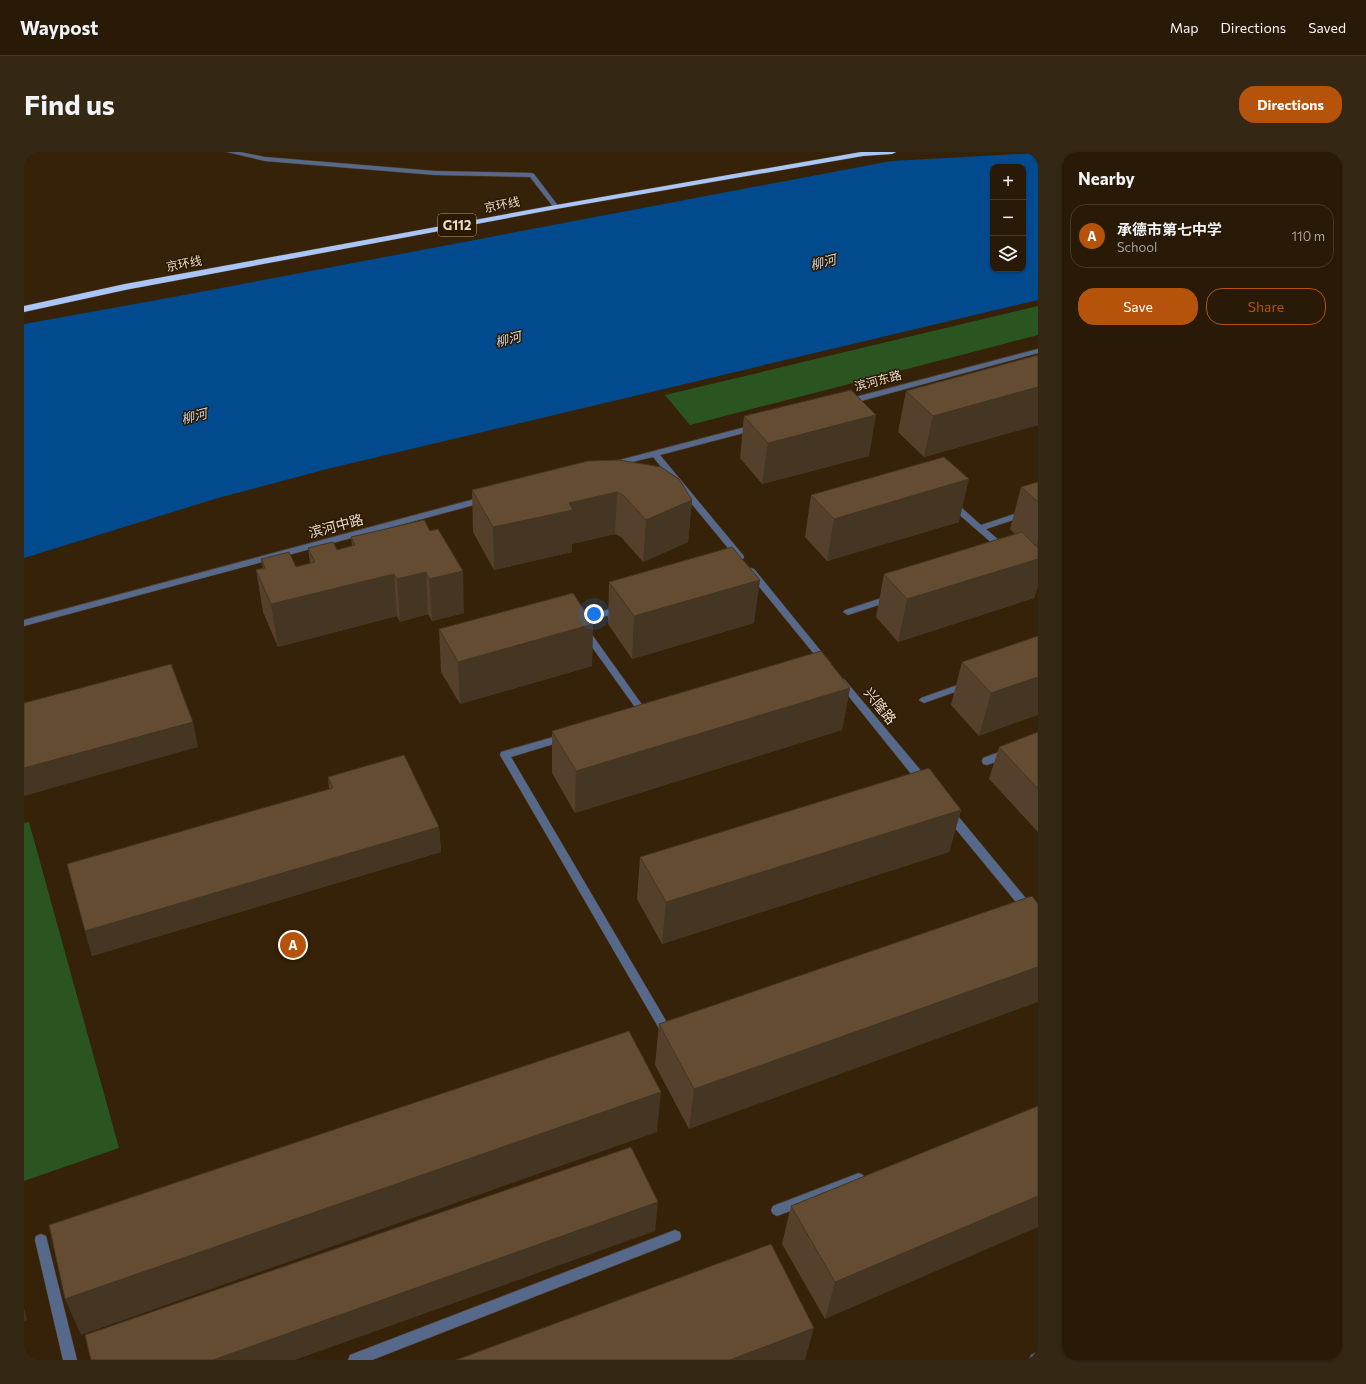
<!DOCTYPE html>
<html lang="en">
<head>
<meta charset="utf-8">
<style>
  body { margin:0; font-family:Commissioner,"Noto Sans SC",sans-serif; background:#342714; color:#f1f3f6 }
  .controls { position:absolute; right:12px; top:12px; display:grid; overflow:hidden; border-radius:8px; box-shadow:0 1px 3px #0004 }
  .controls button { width:36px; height:36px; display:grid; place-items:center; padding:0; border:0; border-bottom:1px solid #443828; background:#281a06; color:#f1f3f6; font:20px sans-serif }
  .you { position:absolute; left:570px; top:462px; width:14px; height:14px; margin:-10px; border:3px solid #fff; border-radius:50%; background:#1a73e8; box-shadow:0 0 0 6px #1a73e833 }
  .badge { display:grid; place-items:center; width:26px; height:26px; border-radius:50%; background:#b45309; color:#fff; font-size:13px; font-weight:700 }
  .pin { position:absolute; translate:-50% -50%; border:2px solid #fff; box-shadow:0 1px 4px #0006 }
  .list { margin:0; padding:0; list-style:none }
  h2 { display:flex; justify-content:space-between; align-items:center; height:52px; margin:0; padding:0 16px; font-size:17px }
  h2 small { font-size:13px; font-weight:400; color:#a5a19b }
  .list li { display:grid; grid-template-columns:26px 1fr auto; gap:12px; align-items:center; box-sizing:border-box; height:64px; margin:0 8px 8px; padding:0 8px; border:1px solid #443828; border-radius:16px }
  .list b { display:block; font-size:15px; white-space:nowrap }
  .list p { margin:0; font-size:13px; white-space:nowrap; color:#a5a19b }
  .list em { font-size:13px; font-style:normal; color:#a5a19b }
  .actions { display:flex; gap:8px; padding:12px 16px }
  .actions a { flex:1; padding:9px 0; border:1px solid #b45309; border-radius:16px; text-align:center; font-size:14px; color:#b45309 }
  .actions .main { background:#b45309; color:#fff }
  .icon { flex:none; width:22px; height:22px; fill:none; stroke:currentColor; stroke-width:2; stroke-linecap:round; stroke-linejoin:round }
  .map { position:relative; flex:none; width:1014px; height:1208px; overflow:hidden; border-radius:16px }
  header { display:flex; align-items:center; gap:24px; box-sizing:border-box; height:56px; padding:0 20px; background:#281a06; border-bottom:1px solid #443828 }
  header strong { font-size:19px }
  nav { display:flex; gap:22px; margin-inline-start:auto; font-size:14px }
  .intro { display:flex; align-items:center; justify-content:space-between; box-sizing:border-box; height:96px; padding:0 24px }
  h1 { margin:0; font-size:28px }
  .button { padding:10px 18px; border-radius:16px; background:#b45309; color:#fff; font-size:14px; font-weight:700 }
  main { display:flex; gap:24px; padding:0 24px }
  aside { flex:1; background:#281a06; border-radius:16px; box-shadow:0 1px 3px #0004 }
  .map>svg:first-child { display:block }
  .green { fill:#2a5520 }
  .water { fill:#014a8e; fill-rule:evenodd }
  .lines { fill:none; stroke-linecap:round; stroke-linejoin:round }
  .minor-casing { stroke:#534028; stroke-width:1 }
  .highway-casing { stroke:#534028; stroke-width:1 }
  .minor { fill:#57698b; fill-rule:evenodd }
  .highway { fill:#aac6f9; fill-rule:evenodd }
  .wall { fill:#55412b }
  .shaded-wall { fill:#453523 }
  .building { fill:#634c32; stroke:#453523 }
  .labels { text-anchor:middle; stroke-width:3; stroke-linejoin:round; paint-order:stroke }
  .far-street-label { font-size:12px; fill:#e9dbcd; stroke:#2c1900 }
  .shield { fill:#2c1900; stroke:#b0a190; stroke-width:1 }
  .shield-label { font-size:13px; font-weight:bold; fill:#e9dbcd }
  .far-water-label { font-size:13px; font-style:italic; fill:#c8d7eb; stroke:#2c1900 }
  .street-label { font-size:14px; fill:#e9dbcd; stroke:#2c1900 }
</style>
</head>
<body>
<header>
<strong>Waypost</strong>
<nav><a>Map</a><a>Directions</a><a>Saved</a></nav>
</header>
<div class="intro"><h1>Find us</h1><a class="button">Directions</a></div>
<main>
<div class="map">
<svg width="1014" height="1208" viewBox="0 0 1014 1208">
  <rect width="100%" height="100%" fill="#362208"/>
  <path class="green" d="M1014,154v29l-348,90 -25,-30z
    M5,670l90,326 -95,33v-358z"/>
  <path class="water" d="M1014,1v147l-711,169 -109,29 -194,60v-234l155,-28 712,-135zM969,15h30v102h-30z"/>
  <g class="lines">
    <g class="minor-casing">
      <path id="minor" d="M203,0h13l25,5 170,14 97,2 2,1 25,33 -5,1 -24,-31 -95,-2 -170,-14z
        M1014,197v4l-188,51h-3l-4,-2 1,-2z
        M729,273h6l1,2 -1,2 -99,26 83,100 1,2 -1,2h-6l-84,-102 -38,9 -4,-2 1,-2z
        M462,344l4,3 -1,2 -465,125v-6z
        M927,348l3,1 27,24 57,-19v6l-52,17 21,18 1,2 -4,3 -3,-1 -53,-46 -1,-2 1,-2z
        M727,416l3,1 75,92 2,2 -2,2h-6l-75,-92 -1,-2 1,-2z
        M867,443l3,1 2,2 -2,2 -46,15 -5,-3 2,-2z
        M597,454l5,3 -2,2 -47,13 -5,-3 2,-2z
        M561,476l3,1 60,84 2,2 -2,2h-6l-60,-84 -2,-2z
        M817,526l3,1 84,100 1,3 -1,3h-8l-82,-102 -2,-2z
        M942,530l3,1 2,2 -2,2 -45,16 -5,-3 2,-2z
        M540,582l3,2 2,2 -2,2 -56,17 161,274 2,3 -2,3 -4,2 -4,-2 -164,-282 1,-3z
        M984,597l4,1 1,3 -1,3 -25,9 -4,-1 -1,-3 1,-3z
        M925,657l4,1 85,103v12l-4,-1 -89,-108 -1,-3 1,-3z
        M835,1021l4,2 2,4 -2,4 -86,33 -4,-2 -2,-4 2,-4z
        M651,1078l5,2 1,4 -1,4 -308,120h-24l2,-5 5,-2z
        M17,1082l5,2 31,124h-14l-28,-120 1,-4z
        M1014,1200v8h-9l2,-5z"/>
    </g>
    <g class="highway-casing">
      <path id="highway" d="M837,0h35l-4,2 -29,2 -307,53 -431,81 -101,22v-6l101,-22 431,-79z"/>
    </g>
    <use href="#minor" class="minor"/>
    <use href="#highway" class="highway"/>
  </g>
  <path class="wall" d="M1014,203v70l-114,32 -26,-25 8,-41z
    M720,264l125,40 -107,28 -22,-26z
    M564,309l104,39 -4,42 -45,20 -22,-25 -6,-3 -43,10v8l-78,18 -21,-38 -1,-42z
    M1014,330v104l-4,12 -136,44 -22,-25 8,-43 131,-40 -5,-5 11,-42z
    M787,343l148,27 -132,39 -22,-24z
    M400,368l40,93 -32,8 -4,-7 -28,8 -3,-6 -119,31 -15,-35 -7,-42 7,-2 -2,-9 35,8 14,-4 -2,-15 29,2 15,-4 -1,-9z
    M585,430l145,41 -122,36 -24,-35z
    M569,472l-1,42 -132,38 -19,-32 -2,-43z
    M1014,484l-59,100 -28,-31 11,-43z
    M826,536l-8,42 -267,83 -23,-40v-42z
    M1014,580v100l-49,-53 10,-32z
    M304,625l111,50 2,25 -349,104 -7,-25 244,-142z
    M937,658l-12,42 -287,92 -25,-45 3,-42z
    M1008,744l-343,233 -34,-64 4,-41z
    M1014,954l-213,213 -43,-75 9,-38z"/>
  <path class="shaded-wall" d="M1014,235v38l-114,32 9,-41z
    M852,263l-7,41 -107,28 6,-41z
    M945,327l-10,43 -132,39 7,-42z
    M593,340l-2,42 -43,10v8l-78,18 -1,-43 76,-24z
    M668,348l-4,42 -45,20 3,-42z
    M1014,387v11l-3,1z
    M1014,407v27l-4,12 -136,44 9,-43z
    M439,419l1,42 -32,8 -3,-42z
    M402,420l2,42 -28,8 -3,-43z
    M370,422l3,42 -119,31 -7,-43z
    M736,428l-6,43 -122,36 2,-43z
    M569,472l-1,42 -132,38 -2,-42z
    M1014,525v38l-59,21 12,-43z
    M826,536l-8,42 -267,83 1,-42z
    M169,570l5,25 -174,49v-28z
    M937,658l-12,42 -287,92 4,-42z
    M415,675l2,25 -349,104 -7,-25z
    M1014,815v35l-349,127 5,-40z
    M637,940l-4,40 -576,203 -16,-36z
    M1014,1044v31l-213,92 10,-37z
    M634,1050l-3,29 -360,129h-82z
    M0,1156l3,12 -3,1z
    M790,1176l-9,32h-75z"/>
  <path class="building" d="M1014,203v32l-105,29 -27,-25z
    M827,238l25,25 -108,28 -24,-27z
    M920,305l25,22 -135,40 -23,-24z
    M595,308l42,7 18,12 13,21 -46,20 -23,-25 -6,-3 -48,11 4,7 -80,17 -21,-37 116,-29z
    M1014,330v20l-17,-15z
    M400,368l6,11 8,-2 25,42 -34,8 -3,-7 -29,7 -3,-5 -123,30 -15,-34 9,-2 -4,-9 28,-7 7,15 19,-5 -7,-14 25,-6 4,8 18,-5 -4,-8z
    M998,380l16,16v11l-131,40 -23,-25z
    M708,395l28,33 -126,36 -25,-34z
    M549,441l20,31 -135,38 -19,-33z
    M1014,484v41l-47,16 -29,-31z
    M797,499l29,37 -274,83 -24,-40z
    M147,512l22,58 -169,46v-65z
    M1014,580v57l-39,-42z
    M380,603l35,72 -354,104 -18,-67 266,-76 -5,-11z
    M905,616l32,42 -295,92 -26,-45z
    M1008,744l6,8v63l-344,122 -35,-65z
    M605,879l32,61 -596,207 -16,-74z
    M1014,954v90l-203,86 -44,-76z
    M607,995l27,55 -445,158h-122l-6,-25z
    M747,1092l43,84 -84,32h-274z"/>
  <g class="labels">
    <g class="far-street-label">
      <text transform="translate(478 53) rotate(-11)" y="4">京环线</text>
      <text transform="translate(160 112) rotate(-11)" y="4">京环线</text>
      <text transform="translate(854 229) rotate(-15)" y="4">滨河东路</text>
    </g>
    <rect class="shield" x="414" y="62" width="38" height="22" rx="3"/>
    <g class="shield-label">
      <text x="433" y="78">G112</text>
    </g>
    <g class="far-water-label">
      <text transform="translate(799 110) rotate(-14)" y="5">柳河</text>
      <text transform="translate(484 187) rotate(-14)" y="5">柳河</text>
      <text transform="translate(170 264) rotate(-14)" y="5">柳河</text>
    </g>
    <g class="street-label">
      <text transform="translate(312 374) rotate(-15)" y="5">滨河中路</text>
      <text transform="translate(856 554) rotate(51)" y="5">兴隆路</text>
    </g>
  </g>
</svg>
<div class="controls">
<button>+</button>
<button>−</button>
<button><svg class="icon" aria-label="layers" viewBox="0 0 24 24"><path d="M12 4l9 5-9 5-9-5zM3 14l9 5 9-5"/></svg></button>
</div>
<div class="you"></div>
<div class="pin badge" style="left:269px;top:793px">A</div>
</div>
<aside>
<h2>Nearby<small></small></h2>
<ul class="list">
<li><span class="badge">A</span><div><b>承德市第七中学</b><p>School</p></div><em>110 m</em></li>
</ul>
<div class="actions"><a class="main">Save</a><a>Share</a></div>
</aside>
</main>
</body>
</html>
